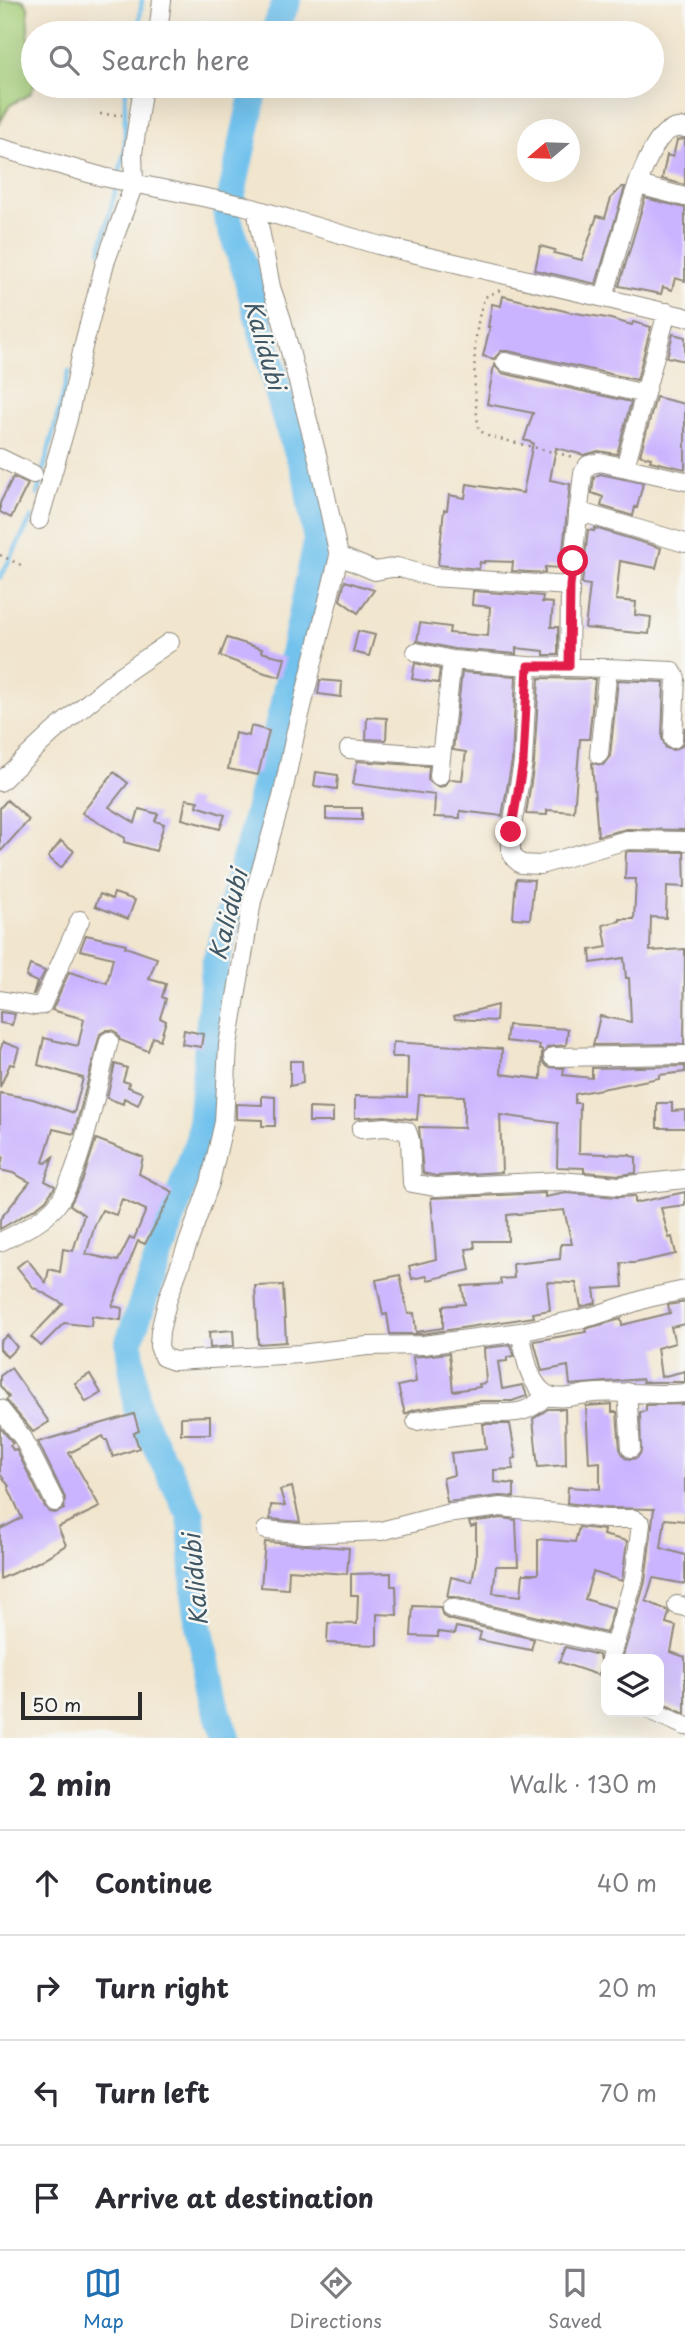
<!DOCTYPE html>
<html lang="en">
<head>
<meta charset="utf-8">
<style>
  body { margin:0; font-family:"Playpen Sans",sans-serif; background:#f2f2f3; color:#2b2b33 }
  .controls { position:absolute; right:21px; bottom:21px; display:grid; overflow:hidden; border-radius:14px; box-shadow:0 7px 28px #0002 }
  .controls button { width:63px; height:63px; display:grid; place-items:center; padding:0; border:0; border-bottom:2px solid #e1e1e2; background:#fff; color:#2b2b33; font:35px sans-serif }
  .compass { position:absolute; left:517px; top:119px; width:63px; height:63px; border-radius:50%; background:#fff; box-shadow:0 7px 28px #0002; rotate:251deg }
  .scale { position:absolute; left:21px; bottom:18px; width:121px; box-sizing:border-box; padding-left:7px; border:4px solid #2b2b2b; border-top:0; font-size:19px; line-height:24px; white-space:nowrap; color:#2b2b2b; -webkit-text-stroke:5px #f6f6f2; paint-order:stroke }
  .stop { position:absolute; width:21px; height:21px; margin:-16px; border:5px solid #e11d48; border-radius:50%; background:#fff }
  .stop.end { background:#e11d48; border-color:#fff; box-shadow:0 2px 7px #0008 }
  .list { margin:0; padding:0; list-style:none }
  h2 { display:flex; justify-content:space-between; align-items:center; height:91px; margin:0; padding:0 28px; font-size:30px }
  h2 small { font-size:23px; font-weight:400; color:#7c7c81 }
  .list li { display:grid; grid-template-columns:46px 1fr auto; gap:21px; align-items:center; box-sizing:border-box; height:105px; padding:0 28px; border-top:2px solid #e1e1e2 }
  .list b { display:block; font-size:26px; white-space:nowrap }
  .list em { font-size:23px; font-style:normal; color:#7c7c81 }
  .icon { flex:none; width:38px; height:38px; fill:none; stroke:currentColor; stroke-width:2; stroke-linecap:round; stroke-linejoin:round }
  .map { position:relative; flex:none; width:685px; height:1738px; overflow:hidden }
  .search { position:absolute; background:#fff; box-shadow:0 7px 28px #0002; left:21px; right:21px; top:21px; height:77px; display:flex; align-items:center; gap:18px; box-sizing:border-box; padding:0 24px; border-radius:38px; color:#7c7c81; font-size:26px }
  .sheet { height:511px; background:#fff }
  nav { display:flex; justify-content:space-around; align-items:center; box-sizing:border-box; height:98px; border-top:2px solid #e1e1e2; background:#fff; font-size:19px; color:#7c7c81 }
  nav a { display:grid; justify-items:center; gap:4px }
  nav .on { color:#1f6fb2 }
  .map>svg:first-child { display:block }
  .green { fill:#a5ce79; stroke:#687c52; stroke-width:2 }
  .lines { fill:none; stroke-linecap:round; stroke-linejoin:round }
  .stream { stroke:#72c2ed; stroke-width:4.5 }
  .river { stroke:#72c2ed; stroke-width:28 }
  .building { fill:#cab4ff; fill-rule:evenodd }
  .minor-casing { stroke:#8e887c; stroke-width:20 }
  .path { stroke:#8e887c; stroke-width:2.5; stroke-dasharray:2 5; stroke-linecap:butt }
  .minor { stroke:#fff; stroke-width:18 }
  .route { stroke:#e11d48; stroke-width:9 }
  .labels { text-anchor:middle; stroke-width:5; stroke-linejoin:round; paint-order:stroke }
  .water-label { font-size:24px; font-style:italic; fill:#405865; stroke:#f6f6f2 }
</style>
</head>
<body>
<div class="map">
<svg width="685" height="1738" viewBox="0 0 685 1738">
  <rect width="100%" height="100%" fill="#f6f6f2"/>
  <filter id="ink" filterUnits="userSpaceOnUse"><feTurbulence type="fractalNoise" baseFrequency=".0143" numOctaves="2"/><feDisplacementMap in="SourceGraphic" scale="14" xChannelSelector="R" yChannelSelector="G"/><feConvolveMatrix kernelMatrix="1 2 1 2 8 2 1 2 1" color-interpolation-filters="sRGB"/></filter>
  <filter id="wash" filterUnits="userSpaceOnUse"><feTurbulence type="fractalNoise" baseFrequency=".00686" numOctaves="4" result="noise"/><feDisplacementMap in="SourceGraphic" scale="28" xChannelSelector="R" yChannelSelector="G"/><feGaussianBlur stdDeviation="1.57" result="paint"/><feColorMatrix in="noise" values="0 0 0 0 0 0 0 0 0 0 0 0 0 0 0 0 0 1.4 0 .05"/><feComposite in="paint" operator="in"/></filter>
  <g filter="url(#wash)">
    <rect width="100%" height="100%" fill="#f1e5cd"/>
    <path class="green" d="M0,0h23l5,7v28l5,12 1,39 -4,8 -20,11 -10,17z"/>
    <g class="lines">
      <path class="stream" d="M138,33l4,-33
        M119,176l6,-27v-51l2,-12
        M100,251l17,-66
        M37,495l32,-124
        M0,578l32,-61"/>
      <path class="river" d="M274,33l13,-33
        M226,1738l-12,-36 -18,-93 -5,-93 -54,-107 -8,-67 71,-206 15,-171 39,-137 29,-121 34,-165 -10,-65 -21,-57 -41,-151 -18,-52 28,-131"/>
    </g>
    <g id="blocks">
      <path class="building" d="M685,139v46l-23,-6 5,-24 6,2 4,-17z
        M622,187h3l-29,97 -61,-14 5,-24 15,4 -1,3 28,7 15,-44 8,2 6,-20z
        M645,198l40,10v73l-10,-3 -3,12 -9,-3 -2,7 -42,-8z
        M503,296l66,16 38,6 25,7 1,-3 18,5 -14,53 -129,-29h-7l-7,8 -11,-3 7,-29h-2l4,-23 9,2z
        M673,334l12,3v24l-18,-4z
        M494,365l8,8 129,29 -14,52 -19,-3 -14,4 -28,-7 -6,32 20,4 -9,84 -16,-1v6l-33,-2 1,-9 -29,-1v2l-4,-1 -1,7 -41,-4 6,-55h3l2,-15 16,3 2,-14 56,9 10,-50 -9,-3 9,-27 -46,-9z
        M656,397l29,7v65l-35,-8 1,-3 -11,-3z
        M600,474l43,9 -6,25 -2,-1 -2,9 -32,-10 2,-9 -11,-4 2,-16z
        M13,477l15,7 -17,34 -11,-6v-9z
        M595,528l66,20 -5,20 -36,-7 -4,39 20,2 -1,13 16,2 -2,17 -64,-6 5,-43 -8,-1 6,-54 6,1z
        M345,581l29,9 -16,23 -18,-13z
        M473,591l70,5 -1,6 11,1 -2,24h7v28h-14v-4l-28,-3v6l-62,-5 -37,-8 3,-18 30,4 -1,6 39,3 2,-29 -18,-2z
        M358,631l17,4 -6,21 -16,-4z
        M227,638l35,11 -1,3 24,6 -5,19 -15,-4 -45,-17z
        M415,663l25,6 -2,14 -26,-4z
        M462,672l54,4 -4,85 -10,55 -42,-5v7l-26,-1 1,-22 -82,-11 4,-23 72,5 -1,14 9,7 7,-1 6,-7 12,1 4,-28 -13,-2z
        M539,678l56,1 -6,60h-9l-6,73 -27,-2v5l-21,-1 8,-51z
        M320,680l22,2 -1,15 -23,-3z
        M618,680l46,2 -2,56 4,10 7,2 9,-4 3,-19v103l-58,-1 -29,7 -6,-73 11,2 7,-9z
        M367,717l20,1 -1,22 -20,-1z
        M251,726l18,5 -11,44 -30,-6 7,-36 14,3z
        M114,772l14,11 -19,24 26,16 4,-14 19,5 -3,7 9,3 -8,27 -32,-9 1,-4 -43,-25z
        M316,772l22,3 -1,14 -23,-3z
        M186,799l12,2 -1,5 28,9 -5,14 -38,-10z
        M7,800l22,20 -29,32v-44z
        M326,808h36v12l-36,-1z
        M61,841l13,10 -13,17 -13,-11z
        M629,851l55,1 1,35 -18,-1 -1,32 -15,-1 -1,34 35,-2 -1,95 -91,1 7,-29 31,6 -2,-44h-3l-2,-20 -33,5 -1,-13 17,-3 -4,-22 17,-4v-2h14l2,-40h-11l1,-27z
        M516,879l18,1 -4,39 -17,-1z
        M114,893l21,7 -7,19 -33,-13 5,-12 12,5z
        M86,935l40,9 -1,3 32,11 -8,21 17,5 -4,13 4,2 -6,19 6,3 -6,19 -7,-3 -5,14 -28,-11 -3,-7 -5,-3h-5l-7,4 -26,100 -21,-5 -10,33 3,1 7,-6 -8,24 10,5 -1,2 -8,12 -10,8 -36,21v-10l30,-37 -17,-9 -13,-3 3,-13 -3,-1v-63l33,6 41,14 9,-35 -45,-13 6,-27 34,8 6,-27 -32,-9 17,-38 38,11 6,-25 -33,-8z
        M30,965l15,6 -11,23h-1l4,-12 -11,-5z
        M497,1005l-1,16 -41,-2 -1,-3z
        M0,1012l15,2 -3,11 -12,-2z
        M508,1025l60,4 -2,16 -18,2 -6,9 2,7 4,4 16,1 -1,7 29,3v-10l93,-2v6l-26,3v3l-84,16v9h5l-1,50 51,2v1l6,1v16l-17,2 -35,-3v-4l-27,-1 1,-44 -58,-8 2,57 -66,4 -13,-3 -4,-46 45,1v-32l-45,-1 -2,25 -32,-4 -30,2v-22l52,1 1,-40h-16l1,-15 109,7 -1,25 40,5 1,-29h-3l1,-5 -34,-4z
        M184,1030l19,4 -2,13 -19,-3z
        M3,1042l16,6 -5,17 -4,-1 -10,23v-36z
        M290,1061h12l1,22 -13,3z
        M115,1064l12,4 -4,13 6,2 -1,4 15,6 -5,12 -14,-7 -1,6 -16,-6z
        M262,1096l13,1v29h-13v-6l-26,-1v-15l26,1z
        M657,1103h15v8l13,-1v18h-28z
        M309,1108l24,1v13h-24z
        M96,1139l47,18 -4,17 34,18 -28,52 -7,-3 -26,65 10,2 -1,12 -29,-4 -1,10 -27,-3 -23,23 -10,-9 32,-33 -30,-17 -16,-20 10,-8 19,24 3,-14 11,3 3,-23 10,2 11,-36 -14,-10 13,-26zM122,1199l24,11 -12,29 -4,-2 -12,24 -32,-7 9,-29 7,-15 14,5z
        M685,1192v13l-24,3 8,30 3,-1 4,17 -41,9h-14l2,24 -29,2 2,14 -15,4 -5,-24 -29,-1 3,28 -17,3 1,4 -112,17h-32l-3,-20 -4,1 -7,-35 24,-5 8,39 6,-1 2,19 27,-4v-22l22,-2 -3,-18 39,-2 -1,-5 14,-1 -1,-14 47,-5 1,-15h11l-8,-34 -57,5 1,26h-34l1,7 -9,1 4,21 -42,10 -1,-4 -15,3 -3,-13 27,-7 -5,-61 114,-5v4l21,-4 52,4 17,-1v7z
        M283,1285l3,57 -28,2 -3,-58z
        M685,1302v22l-14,3 4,16 -18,5 4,29 24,-6v11h-42l-1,-3 -72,6 -2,-19 -26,5 -8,-30 52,-9 -1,-3 36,-10 1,6 48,-12 -2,-8z
        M233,1330l1,16 -24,2 -1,-16z
        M7,1335l10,12 -10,10 -7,-8v-7z
        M511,1345l3,11 -7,1v4l-9,1 4,27 21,-4 4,11 -15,5h-33l-35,4 -30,5 -9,4 -7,-28 18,-4 -3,-25 36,-4 4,38 27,-4 -1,-3 7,-1 -2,-35z
        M11,1368l38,54 -16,10 -27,-32 3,-3 -9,-11v-10z
        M90,1374l11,19 -15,9 -11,-19z
        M612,1404v8h5l3,37 5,9 6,1 6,-1 4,-6 -1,-40 6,-1v-6l39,-1v117l-20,-2 -4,29 24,7v29l-32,-6 -7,23 21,9 2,3 -3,10 10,3 -5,26 14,5v57l-26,-12v-43h-37l23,-77 9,-73 -47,-1 -40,-5 1,-16 32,2v-27l-11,1 -3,-57z
        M548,1409h17l1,56 -28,2 -5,-48z
        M134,1414l5,17 -5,2 5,15 -26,9 -6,-17h-2l-2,-4 -34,17 31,54 -42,20 8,18 -28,17 -38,17v-50l22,-11 -14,-31 1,-1 -9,-12v-47l13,16 -3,2 3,5 3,-1 29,58 4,5 6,1 9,-4 1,-11 -27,-56z
        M210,1416v18h-29v-17z
        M483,1424h27l6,34 -4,1 1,10 -19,1v12l20,2v13l-14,-1 -53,6 -4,-24 11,-3 -3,-22 35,-4z
        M292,1487l8,35 -30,-3 1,-14 14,1 -5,-16z
        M501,1518l15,2 2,46h-22l-3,27 28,3 2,-22h15v-35l37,3 4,-15 25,3 -1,5 24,6 -5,40 -29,-9 -8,27 29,9 -8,25 -152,-36h-7l4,-20 21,5 4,-23v-34l-5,2 -2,-5z
        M265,1542l84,6 -2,26 -58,-4 -1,19 -27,-2z
        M391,1573v13h5l1,29 -20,-1v31l-50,-2 1,-20 29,1 1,-29h-7v-21z
        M413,1606l27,1 3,9 5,3 86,20 -3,11 -52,-10 2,-8 -25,-5 -2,7 -16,-2v5l-27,-1z
        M565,1647l34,8 2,10 -3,10 -39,-13z"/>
    </g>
  </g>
  <g filter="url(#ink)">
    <use href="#blocks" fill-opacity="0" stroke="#8e887c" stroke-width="2"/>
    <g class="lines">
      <g class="minor-casing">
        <path id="minor" d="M158,33l4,-33
          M0,148l103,29 139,28 136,40 307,72
          M639,180l7,7 39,10
          M256,209l15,78 11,33 36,139 21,97 -44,179 -13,62 -30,104 -24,144 -4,77 -14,61 -42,115 -8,33 -1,15 4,11 11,4 126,-7 68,-8 55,-1 97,-13 73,-16 55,-18 37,-8
          M604,297c12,-38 34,-139 61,-164 5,-4 13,-6 20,-5
          M505,362l140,32
          M0,458l33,16
          M625,467l42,-155
          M577,511l108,32
          M39,520l29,-101 15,-72 22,-84 29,-79 -1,-31 10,-67
          M339,556l36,15 22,-4 35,10 138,9
          M416,652l36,8 76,6
          M569,666l1,-80 13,-113 5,-8 12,-3 85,19
          M608,668l64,3 4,7 -3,61
          M349,749l92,7
          M599,754l9,-86 -80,-2 -5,96 -12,70v20l4,7 6,5 19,1 87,-25 58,1
          M439,776l13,-116
          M0,782l52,-49 67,-56 51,-35
          M0,1000l34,6 8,-1 38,-85
          M553,1057l132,-2
          M361,1129l25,-2 21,4 3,9 2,43 23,4 125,-6 59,5 66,-7
          M0,1242c19,-9 41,-20 55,-35 25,-28 43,-126 54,-166
          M520,1332c5,20 7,47 23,60 12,10 30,4 43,2 33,-5 66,3 99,-1
          M627,1392l4,56
          M0,1409l23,29 32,64
          M416,1421c20,-3 40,-7 60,-8 28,-2 48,7 70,-18
          M266,1530l40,4 75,-3 65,-17 55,-7 105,12h28l7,5 -7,55 -24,80
          M677,1605l8,2
          M451,1608l161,38
          M654,1712l31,14"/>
      </g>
      <path class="path" d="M100,114l22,1
        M500,290l-15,7c-14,34 -12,96 -6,133l9,6 85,21
        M0,555l21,10"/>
      <use href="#minor" class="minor"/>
    </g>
  </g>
  <g class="lines" filter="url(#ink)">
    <path class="route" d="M511,832l12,-70 5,-96h41l1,-80 3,-25"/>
  </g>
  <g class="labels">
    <g class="water-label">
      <text transform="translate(264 345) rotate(74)" y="8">Kalidubi</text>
      <text transform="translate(229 915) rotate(-76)" y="8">Kalidubi</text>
      <text transform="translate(196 1580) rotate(-95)" y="8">Kalidubi</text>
    </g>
  </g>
</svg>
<div class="controls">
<button><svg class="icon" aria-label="layers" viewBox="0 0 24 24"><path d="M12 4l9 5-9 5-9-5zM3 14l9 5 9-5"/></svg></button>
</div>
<svg class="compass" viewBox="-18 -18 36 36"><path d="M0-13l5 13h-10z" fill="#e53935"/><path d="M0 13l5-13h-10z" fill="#7c7c81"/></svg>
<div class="scale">50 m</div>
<div class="stop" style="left:573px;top:561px"></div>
<div class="stop end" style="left:511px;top:832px"></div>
<div class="search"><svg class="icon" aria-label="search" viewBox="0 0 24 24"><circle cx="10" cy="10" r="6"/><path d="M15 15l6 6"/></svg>Search here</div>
</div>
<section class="sheet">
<h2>2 min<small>Walk · 130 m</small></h2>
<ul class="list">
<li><svg class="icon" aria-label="ahead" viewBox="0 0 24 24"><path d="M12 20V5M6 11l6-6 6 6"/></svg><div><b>Continue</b></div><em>40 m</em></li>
<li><svg class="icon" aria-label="right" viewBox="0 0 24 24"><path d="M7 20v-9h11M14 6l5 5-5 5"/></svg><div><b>Turn right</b></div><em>20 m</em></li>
<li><svg class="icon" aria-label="left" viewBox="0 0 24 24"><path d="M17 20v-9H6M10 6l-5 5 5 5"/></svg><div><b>Turn left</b></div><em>70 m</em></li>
<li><svg class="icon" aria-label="arrive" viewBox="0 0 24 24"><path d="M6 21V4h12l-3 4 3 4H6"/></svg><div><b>Arrive at destination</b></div></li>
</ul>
</section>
<nav>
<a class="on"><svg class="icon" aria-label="map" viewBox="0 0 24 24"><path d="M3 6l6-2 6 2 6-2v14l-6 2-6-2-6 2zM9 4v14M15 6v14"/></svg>Map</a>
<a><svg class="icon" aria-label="directions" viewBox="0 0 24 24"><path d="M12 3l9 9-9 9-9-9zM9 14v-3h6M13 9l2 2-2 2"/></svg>Directions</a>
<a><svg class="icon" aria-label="saved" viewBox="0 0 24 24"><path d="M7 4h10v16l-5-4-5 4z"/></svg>Saved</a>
</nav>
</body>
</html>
